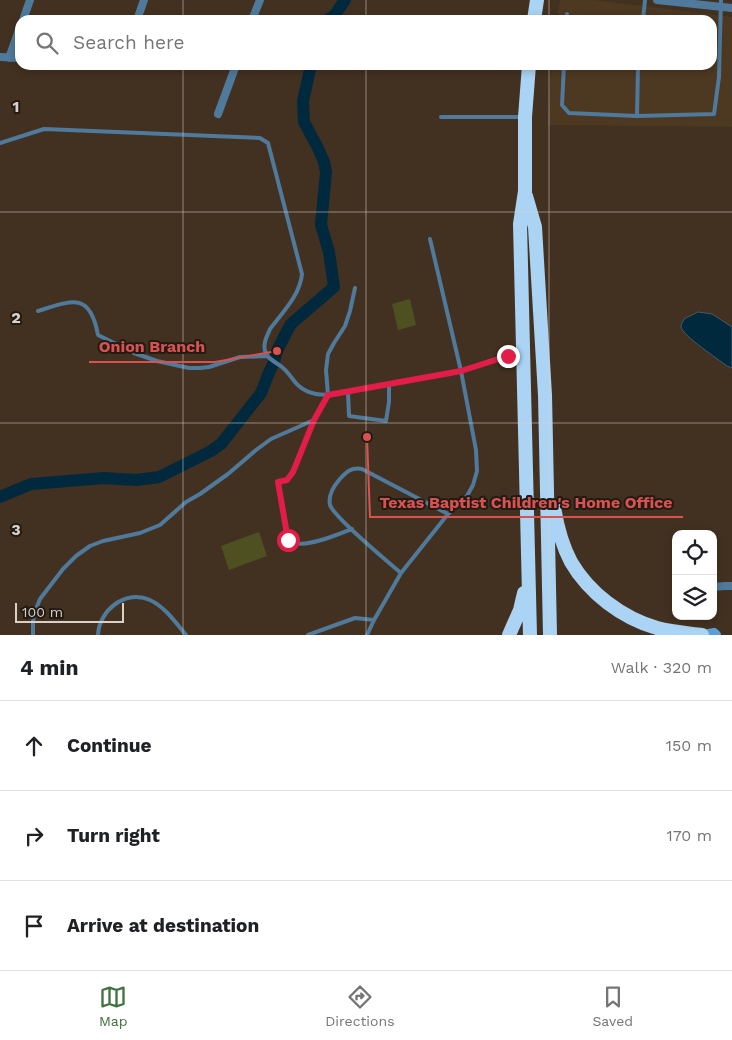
<!DOCTYPE html>
<html lang="en">
<head>
<meta charset="utf-8">
<style>
  body { margin:0; font-family:"Work Sans",sans-serif; background:#f2f2f2; color:#202124 }
  .controls { position:absolute; right:15px; bottom:15px; display:grid; overflow:hidden; border-radius:10px; box-shadow:0 2px 8px #0003 }
  .controls button { width:45px; height:45px; display:grid; place-items:center; padding:0; border:0; border-bottom:1px solid #e0e0e0; background:#fff; color:#202124; font:25px sans-serif }
  .scale { position:absolute; left:15px; bottom:12px; width:109px; box-sizing:border-box; padding-left:5px; border:2px solid #dbd0c6; border-top:0; font-size:14px; line-height:18px; white-space:nowrap; color:#dbd0c6; -webkit-text-stroke:4px #221b13; paint-order:stroke }
  .stop { position:absolute; width:15px; height:15px; margin:-11px; border:4px solid #e11d48; border-radius:50%; background:#fff }
  .stop.end { background:#e11d48; border-color:#fff; box-shadow:0 1px 5px #0008 }
  .list { margin:0; padding:0; list-style:none }
  h2 { display:flex; justify-content:space-between; align-items:center; height:65px; margin:0; padding:0 20px; font-size:21px }
  h2 small { font-size:16px; font-weight:400; color:#757577 }
  .list li { display:grid; grid-template-columns:32px 1fr auto; gap:15px; align-items:center; box-sizing:border-box; height:90px; padding:0 20px; border-top:1px solid #e0e0e0 }
  .list b { display:block; font-size:19px; white-space:nowrap }
  .list em { font-size:16px; font-style:normal; color:#757577 }
  .icon { flex:none; width:28px; height:28px; fill:none; stroke:currentColor; stroke-width:2; stroke-linecap:round; stroke-linejoin:round }
  .map { position:relative; flex:none; width:732px; height:635px; overflow:hidden }
  .search { position:absolute; background:#fff; box-shadow:0 2px 8px #0003; left:15px; right:15px; top:15px; height:55px; display:flex; align-items:center; gap:12px; box-sizing:border-box; padding:0 18px; border-radius:15px; color:#757577; font-size:19px }
  .sheet { height:335px; background:#fff }
  nav { display:flex; justify-content:space-around; align-items:center; box-sizing:border-box; height:70px; border-top:1px solid #e0e0e0; background:#fff; font-size:14px; color:#757577 }
  nav a { display:grid; justify-items:center; gap:2px }
  nav .on { color:#427140 }
  .map>svg:first-child { display:block }
  .built { fill:#4d3821 }
  .green { fill:#4e5021 }
  .water { fill:#00293e; stroke:#425b67 }
  .lines { fill:none; stroke-linecap:round; stroke-linejoin:round }
  .river { stroke:#00293e; stroke-width:12 }
  .lane { stroke:#4f7a9c; stroke-width:4 }
  .street { stroke:#4f7a9c; stroke-width:8 }
  .secondary { stroke:#5aa0d6; stroke-width:10 }
  .highway { stroke:#abd3f4; stroke-width:14 }
  .route { stroke:#e11d48; stroke-width:6 }
  .grid { fill:none; stroke:#dbd0c6; stroke-width:1; stroke-opacity:0.55 }
  .grid-label { font-size:16px; text-anchor:middle; font-weight:bold; fill:#dbd0c6; stroke:#221b13; stroke-width:4; stroke-linejoin:round; paint-order:stroke }
  .leader { fill:none; stroke:#d75250; stroke-width:2 }
  .callout-dot { fill:#d75250; stroke:#221b13; stroke-width:2 }
  .callout-label { font-size:16px; text-anchor:middle; font-weight:bold; fill:#d75250; stroke:#221b13; stroke-width:4; stroke-linejoin:round; paint-order:stroke }
</style>
</head>
<body>
<div class="map">
<svg width="732" height="635" viewBox="0 0 732 635">
  <rect width="100%" height="100%" fill="#423120"/>
  <path class="built" d="M560,0h34l138,17v110l-184,-2 3,-60h161v-45h-155z"/>
  <path class="green" d="M410,299l6,26 -18,5 -6,-26z
    M259,532l8,24 -38,14 -8,-24z"/>
  <path class="water" d="M698,312l14,2 20,13v41l-5,-2c-9,-7 -44,-30 -46,-39 0,-3 2,-5 3,-8z"/>
  <g class="lines">
    <path class="river" d="M327,20l7,-4 11,-16
      M0,497l31,-13 73,-6 32,2 23,-3 52,-26 10,-7 40,-51 7,-18 6,-13 3,-11 10,-20 4,-7 43,-37 -5,-35 -8,-27 5,-53 -2,-10 -6,-14 -14,-26 -1,-21 8,-36"/>
    <path class="lane" d="M567,20v-6
      M643,20l2,-20
      M564,65l-2,40 7,8 68,3 77,-2 5,-37 2,-77
      M582,65l56,3 1,-3
      M637,116l1,-48 17,-3
      M441,117h82
      M0,143l44,-14 216,9 8,5 34,131c-2,21 -19,38 -32,55 -3,7 -7,14 -5,22 2,8 11,11 17,16 5,4 9,10 13,15 10,12 26,14 40,12l126,-23 47,-16 12,-2
      M38,311c35,-11 52,-19 60,24l36,18 23,8 32,7h11l9,-1 31,-10 27,-1
      M348,392l1,24 37,5 3,-19v-17
      M352,529c-13,5 -43,18 -56,14 -3,0 -5,-2 -8,-4l-10,-57 9,-2 6,-8 21,-52 14,-25 -2,-25 2,-16 6,-11 11,-17 5,-15 5,-23
      M401,573c-13,-11 -67,-56 -71,-68 -2,-9 4,-19 9,-25 7,-8 12,-13 23,-11l86,45
      M33,635v-12l1,-9 6,-15 23,-30 13,-13 14,-10 13,-5 37,-8 20,-8 26,-23 14,-8 28,-20 28,-24 15,-11 43,-19
      M98,635c1,-25 28,-46 52,-35 15,7 26,23 36,35
      M308,635l47,-17 19,2
      M367,635l7,-15 27,-47 47,-59 19,-18 6,-11 4,-14 -1,-21 -15,-79 -31,-132"/>
    <path class="street" d="M657,0l75,8
      M23,20l7,-20
      M137,20l7,-20
      M252,20l8,-20
      M0,57l20,1
      M9,58l11,-31
      M218,114l18,-49
      M713,587l12,-1h7"/>
    <path class="secondary" d="M703,635l11,-2 2,2"/>
    <path class="highway" d="M534,20l3,-20
      M529,65l-4,52v74l-5,33 10,411
      M526,196l9,31 10,168 5,240
      M554,507c3,19 8,38 17,55 18,31 51,56 86,66 15,4 30,5 45,7
      M509,635l11,-25 4,-17"/>
  </g>
  <g class="lines">
    <path class="route" d="M288,540l-10,-58 9,-2 6,-8 21,-52 14,-25 133,-24 47,-15"/>
  </g>
  <path class="grid" d="M183,0v20M366,0v20M549,0v20M183,65v570M366,65v570M549,65v570M0,212h732M0,423h732"/>
  <g class="grid-label">
    <text x="16" y="112">1</text>
    <text x="16" y="323">2</text>
    <text x="16" y="535">3</text>
  </g>
  <path class="leader" d="M277 351L215 362H89M367 437L370 517H683"/>
  <g class="callout-dot">
    <circle cx="277" cy="351" r="5"/>
    <circle cx="367" cy="437" r="5"/>
  </g>
  <g class="callout-label">
    <text x="152" y="352">Onion Branch</text>
    <text x="526" y="508">Texas Baptist Children's Home Office</text>
  </g>
</svg>
<div class="controls">
<button><svg class="icon" aria-label="locate" viewBox="0 0 24 24"><circle cx="12" cy="12" r="6"/><path d="M12 2v4M12 18v4M2 12h4M18 12h4"/></svg></button>
<button><svg class="icon" aria-label="layers" viewBox="0 0 24 24"><path d="M12 4l9 5-9 5-9-5zM3 14l9 5 9-5"/></svg></button>
</div>
<div class="scale">100 m</div>
<div class="stop" style="left:288px;top:540px"></div>
<div class="stop end" style="left:508px;top:356px"></div>
<div class="search"><svg class="icon" aria-label="search" viewBox="0 0 24 24"><circle cx="10" cy="10" r="6"/><path d="M15 15l6 6"/></svg>Search here</div>
</div>
<section class="sheet">
<h2>4 min<small>Walk · 320 m</small></h2>
<ul class="list">
<li><svg class="icon" aria-label="ahead" viewBox="0 0 24 24"><path d="M12 20V5M6 11l6-6 6 6"/></svg><div><b>Continue</b></div><em>150 m</em></li>
<li><svg class="icon" aria-label="right" viewBox="0 0 24 24"><path d="M7 20v-9h11M14 6l5 5-5 5"/></svg><div><b>Turn right</b></div><em>170 m</em></li>
<li><svg class="icon" aria-label="arrive" viewBox="0 0 24 24"><path d="M6 21V4h12l-3 4 3 4H6"/></svg><div><b>Arrive at destination</b></div></li>
</ul>
</section>
<nav>
<a class="on"><svg class="icon" aria-label="map" viewBox="0 0 24 24"><path d="M3 6l6-2 6 2 6-2v14l-6 2-6-2-6 2zM9 4v14M15 6v14"/></svg>Map</a>
<a><svg class="icon" aria-label="directions" viewBox="0 0 24 24"><path d="M12 3l9 9-9 9-9-9zM9 14v-3h6M13 9l2 2-2 2"/></svg>Directions</a>
<a><svg class="icon" aria-label="saved" viewBox="0 0 24 24"><path d="M7 4h10v16l-5-4-5 4z"/></svg>Saved</a>
</nav>
</body>
</html>
